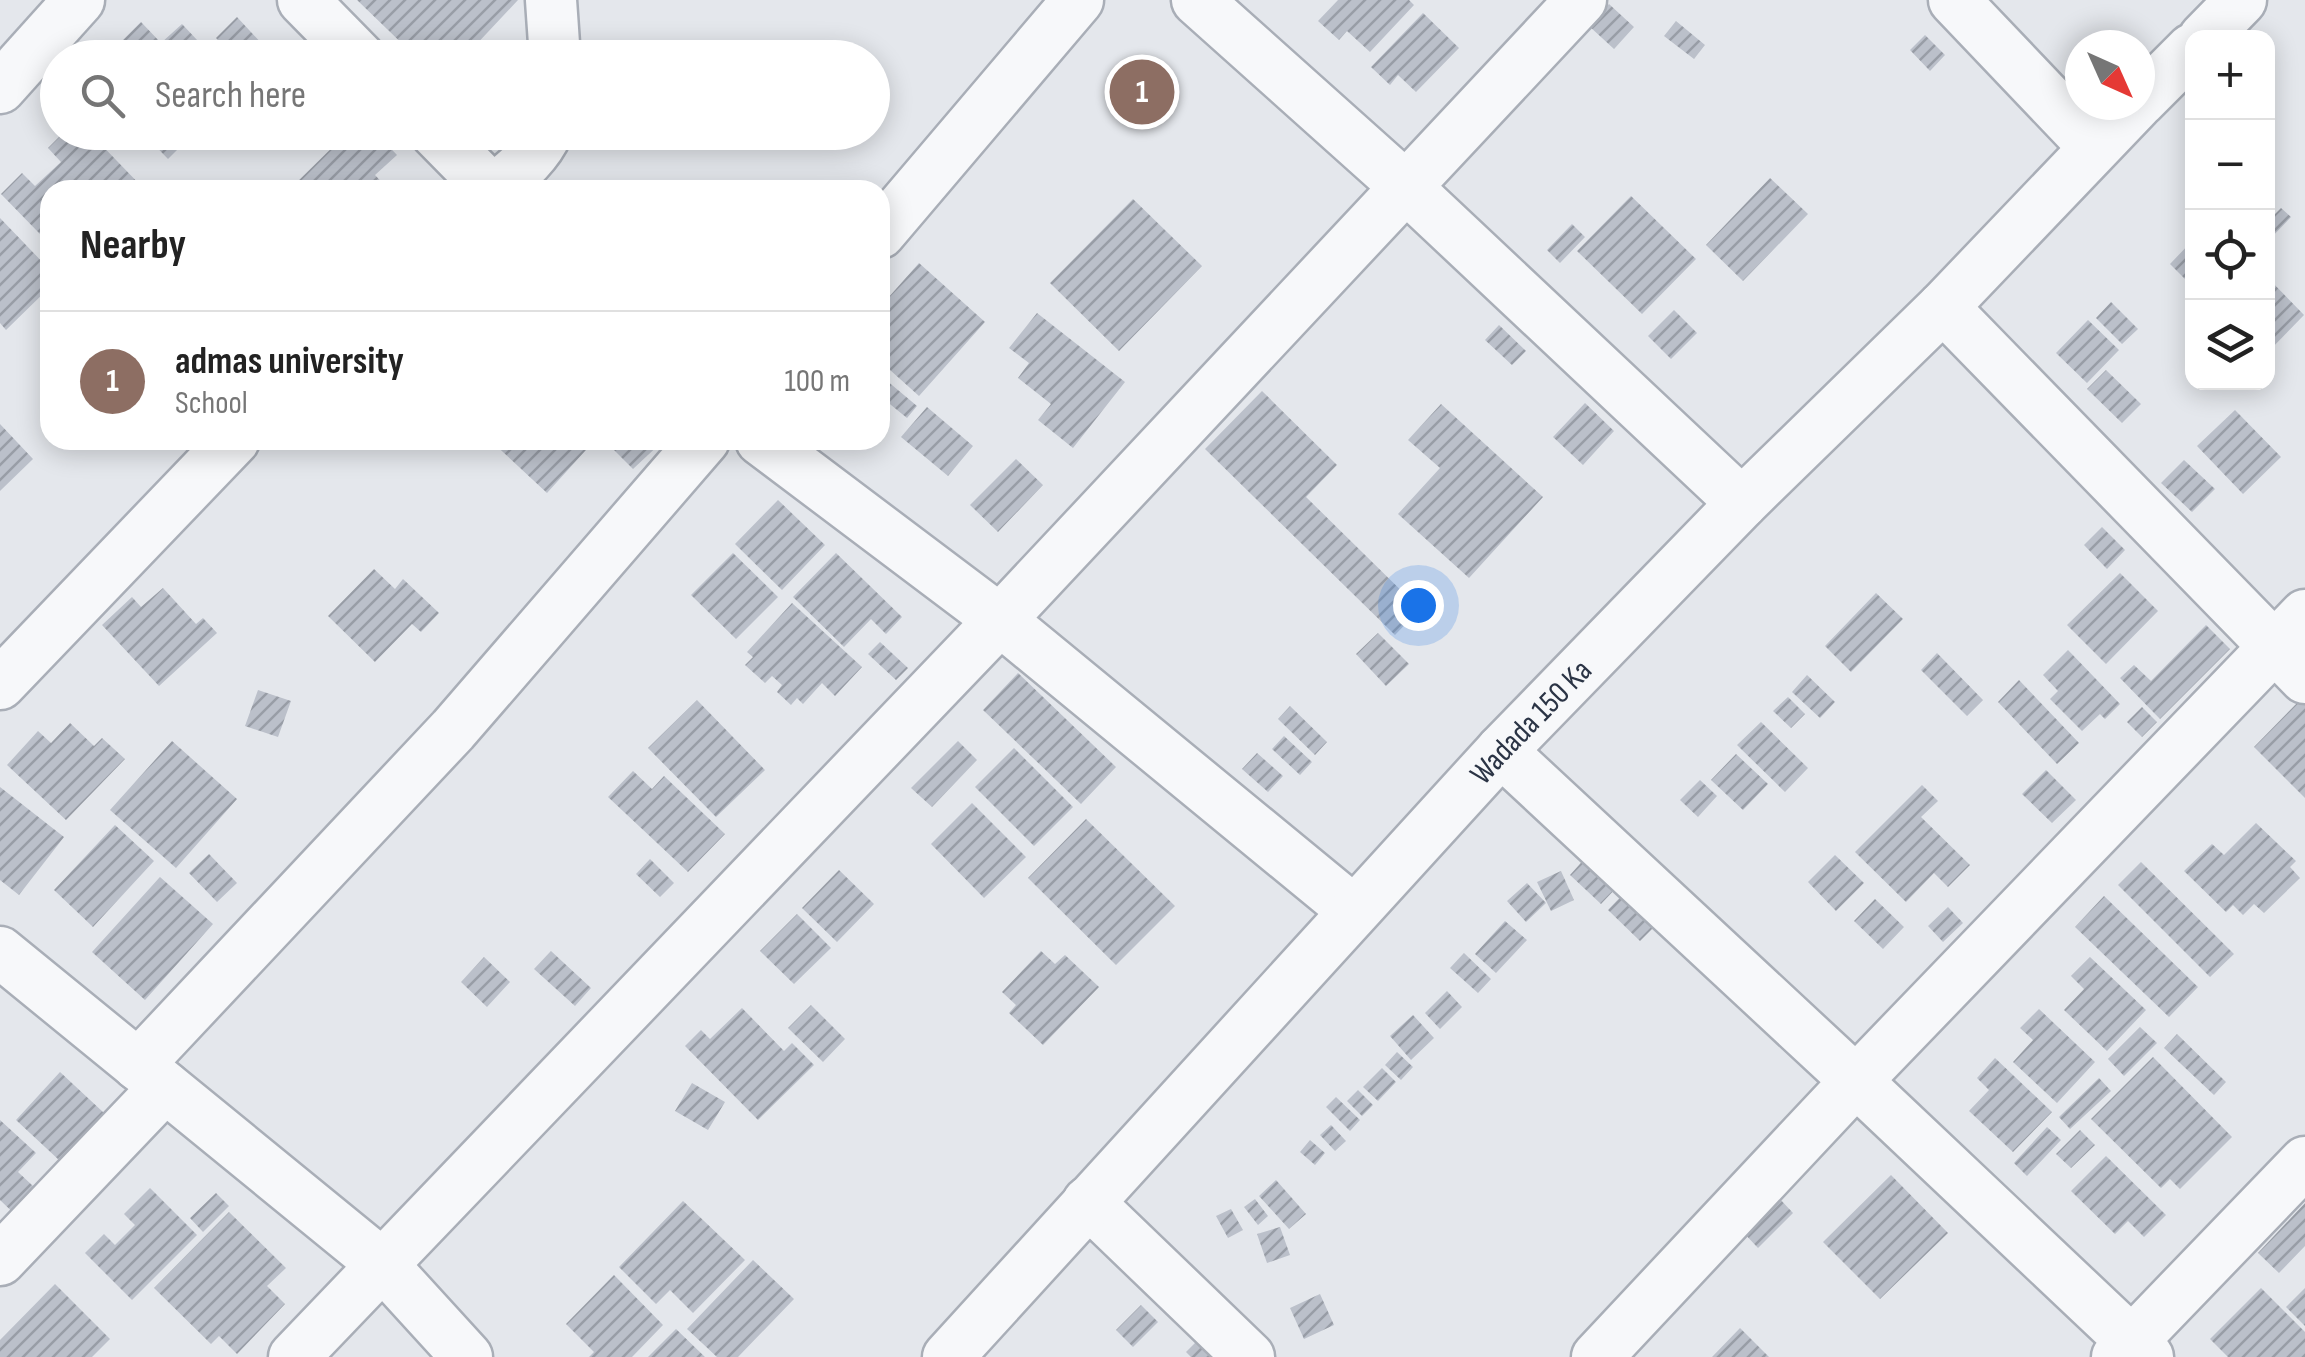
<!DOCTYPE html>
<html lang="en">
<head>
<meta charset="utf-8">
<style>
  body { margin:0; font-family:"Sofia Sans Condensed",sans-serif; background:#f6f6f6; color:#222 }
  .controls { position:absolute; right:30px; top:30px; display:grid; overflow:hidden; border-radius:20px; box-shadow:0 5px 25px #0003 }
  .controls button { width:90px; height:90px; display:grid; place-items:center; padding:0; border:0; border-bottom:2px solid #e0e0e0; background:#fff; color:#222; font:50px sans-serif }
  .compass { position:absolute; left:2065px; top:30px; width:90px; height:90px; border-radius:50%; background:#fff; box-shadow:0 5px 25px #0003; rotate:135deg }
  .you { position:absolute; left:1418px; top:605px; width:35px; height:35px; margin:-25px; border:8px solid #fff; border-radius:50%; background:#1a73e8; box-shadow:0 0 0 15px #1a73e833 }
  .badge { display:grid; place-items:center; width:65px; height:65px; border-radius:50%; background:#0f766e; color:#fff; font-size:32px; font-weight:700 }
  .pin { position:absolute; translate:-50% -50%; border:5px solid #fff; box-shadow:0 2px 10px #0006 }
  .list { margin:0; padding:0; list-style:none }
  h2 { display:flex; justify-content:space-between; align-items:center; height:130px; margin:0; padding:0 40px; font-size:42px }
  h2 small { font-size:32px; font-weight:400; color:#767676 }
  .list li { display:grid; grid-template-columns:65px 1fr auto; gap:30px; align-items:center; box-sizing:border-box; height:140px; padding:0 40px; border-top:2px solid #e0e0e0 }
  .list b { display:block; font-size:38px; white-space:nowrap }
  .list p { margin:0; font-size:32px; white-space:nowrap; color:#767676 }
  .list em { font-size:32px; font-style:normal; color:#767676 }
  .icon { flex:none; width:55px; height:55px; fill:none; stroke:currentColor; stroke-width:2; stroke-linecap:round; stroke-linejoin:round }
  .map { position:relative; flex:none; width:2305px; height:1357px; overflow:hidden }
  .search { position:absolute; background:#fff; box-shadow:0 5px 25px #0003; left:40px; top:40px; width:850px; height:110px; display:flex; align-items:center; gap:25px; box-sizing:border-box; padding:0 35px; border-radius:55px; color:#767676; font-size:38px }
  .panel { position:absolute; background:#fff; box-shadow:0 5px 25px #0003; left:40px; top:180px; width:850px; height:270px; border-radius:30px }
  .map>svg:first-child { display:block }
  .building { fill:url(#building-hatch) }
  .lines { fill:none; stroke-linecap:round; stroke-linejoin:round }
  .minor-casing { stroke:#a9aeb7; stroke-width:55 }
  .minor { stroke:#f7f8fa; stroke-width:50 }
  .labels { text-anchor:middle; stroke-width:8; stroke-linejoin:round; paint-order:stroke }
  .street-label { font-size:32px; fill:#2b3445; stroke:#f4f6f9 }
</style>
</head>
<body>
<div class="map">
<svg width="2305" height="1357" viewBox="0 0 2305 1357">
  <defs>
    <pattern id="building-hatch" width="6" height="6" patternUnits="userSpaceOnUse" patternTransform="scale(2.5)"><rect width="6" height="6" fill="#bbc0ca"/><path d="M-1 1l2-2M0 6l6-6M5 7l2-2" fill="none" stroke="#989da6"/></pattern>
  </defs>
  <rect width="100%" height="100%" fill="#e4e7ec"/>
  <path class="building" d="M357,0h161l-46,49 8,9h-63z
    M1338,0h71l5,5 -44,47 -23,-21 -8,9 -21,-19z
    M1609,4l25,23 -20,22 -25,-23z
    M1423,13l36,35 -43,44 -18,-17 -8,10 -19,-18z
    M237,17l38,41h-40l-19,-20z
    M1676,21l29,24 -11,14 -30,-23z
    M141,22l20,21 21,-19 32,34h-109z
    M1925,35l20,20 -15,16 -20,-21z
    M64,132h25l56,58h-95v34l-10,10 -39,-40 21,-21 13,13 26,-24 -13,-14z
    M142,132h53l-27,27z
    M348,132h27l22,23 -22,20 14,15h-100z
    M1770,178l38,36 -65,67 -37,-36z
    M1631,196l65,63 -54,55 -65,-63z
    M1133,199l69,67 -83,85 -69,-68z
    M2281,208l10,9 -23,24v-20z
    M0,218l50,52v17l-44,43 -6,-7z
    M1572,224l13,13 -25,26 -13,-13z
    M2192,241v45l-22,-22z
    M919,263l66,59 -66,74 -39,-35v-54z
    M2268,278l36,37 -36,37z
    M2111,302l27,27 -16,15 -26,-26z
    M1674,310l23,23 -26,26 -23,-23z
    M1037,313l88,69 -52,66 -35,-28 13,-16 -33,-26 11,-15 -20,-15z
    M2088,320l31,30 -32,33 -31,-30z
    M1499,325l27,26 -14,14 -27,-25z
    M2106,370l35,34 -19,19 -35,-34z
    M880,375l37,31 -10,12 -27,-22z
    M1262,391l75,74 -31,32 114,112 -25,26 -190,-186z
    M1585,403l29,28 -31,34 -30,-28z
    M1441,404l102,93 -74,81 -71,-64 42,-46 -32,-28z
    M927,407l46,39 -25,30 -47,-39z
    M2235,410l46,47 -38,37 -46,-48z
    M0,424l33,35 -33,32z
    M490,440h105l-48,53z
    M610,440h54l-31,29 -26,-26z
    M1016,459l27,26 -45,47 -28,-27z
    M2184,460l31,29 -23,23 -31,-29z
    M778,500l47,45 -43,45 -47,-46z
    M2102,527l23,23 -18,19 -23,-24z
    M733,553l45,44 -42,42 -45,-44z
    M836,553l66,64 -16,17 -15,-15 -27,28 -51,-50z
    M374,569l21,20 8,-10 36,34 -18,19 -9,-8 -37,38 -47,-46z
    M2120,573l38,38 -52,53 -39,-39z
    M163,588l33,36 7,-6 14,15 -58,53 -57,-61 30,-28 9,10z
    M1876,593l27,26 -52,53 -26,-26z
    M792,603l70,64 -27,29 -13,-13 -19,21 -6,-6 -6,7 -14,-13 5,-7 -10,-9 -7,7 -20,-18 8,-8 -6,-5z
    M2206,625l24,24 -70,70 -40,-41 14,-13 17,16z
    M1378,633l31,31 -23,22 -30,-32z
    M880,642l28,26 -12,12 -28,-26z
    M2068,650l52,54 -15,15 -5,-5 -18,17 -32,-32 8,-8 -15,-16z
    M1937,653l46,47 -16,16 -46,-46z
    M1018,673l98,94 -35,37 -98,-94z
    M1807,675l28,27 -15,16 -28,-26z
    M2019,680l60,63 -22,21 -59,-62z
    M258,690l33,11 -13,36 -33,-11z
    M1788,697l17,17 -14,14 -18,-17z
    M2302,698l3,3v97l-51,-51z
    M697,700l68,70 -49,47 -68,-69z
    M1290,706l37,36 -12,13 -37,-36z
    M2142,707l15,15 -15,15 -15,-15z
    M1761,722l47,46 -23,24 -48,-47z
    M70,723l24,23 8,-8 23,21 -59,61 -59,-55 31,-34 13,12z
    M1284,736l28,26 -12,13 -28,-26z
    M172,741l65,58 -61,69 -66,-58z
    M958,741l19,19 -45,47 -21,-19z
    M1014,748l59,59 -39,39 -59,-59z
    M1257,753l26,23 -15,16 -26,-23z
    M1736,754l32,30 -25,26 -32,-30z
    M2046,770l30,30 -24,23 -30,-29z
    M633,771l19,18 12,-13 61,58 -37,38 -80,-75z
    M1700,780l17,16 -19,21 -18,-17z
    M1922,785l16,16 -17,16 49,48 -22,22 -14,-14 -28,29 -51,-50z
    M0,787l64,50 -45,58 -19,-15z
    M972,803l54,54 -42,41 -53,-54z
    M1086,819l89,87 -59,59 -88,-87z
    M2256,823l40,38 -6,6 10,11 -36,35 -10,-9 -11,11 -10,-10 -7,7 -42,-41 28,-27 12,11z
    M115,825l39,36 -61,66 -39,-37z
    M209,854l28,29 -20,19 -28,-29z
    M1588,855l31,30 -18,19 -31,-29z
    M1835,855l29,28 -28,28 -28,-29z
    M650,859l24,24 -14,14 -24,-23z
    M2141,862l93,92 -24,23 -92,-92z
    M839,870l35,34 -37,38 -35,-34z
    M1561,871l13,29 -23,11 -14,-29z
    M160,877l53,47 -68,76 -53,-48z
    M1527,883l19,20 -20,19 -19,-21z
    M1626,891l33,31 -19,19 -32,-31z
    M2104,896l94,91 -29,30 -94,-90z
    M1875,899l29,28 -21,22 -29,-28z
    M1948,907l15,16 -20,19 -15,-16z
    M797,914l34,34 -37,36 -34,-33z
    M1505,921l22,19 -31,33 -21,-19z
    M551,951l40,37 -16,18 -41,-37z
    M1041,951l14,13 10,-9 34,32 -56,58 -34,-32 7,-8 -14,-13z
    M1464,953l27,26 -13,14 -28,-25z
    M484,957l26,25 -23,25 -26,-25z
    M2090,957l56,53 -39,41 -43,-41 20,-21 -13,-13z
    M1447,991l15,16 -22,22 -15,-16z
    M811,1005l34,34 -22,23 -35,-34z
    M742,1008l42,43 8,-8 22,22 -56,55 -73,-74 16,-16 9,9z
    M2039,1009l56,53 -38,41 -44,-41 20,-22 -13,-12z
    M1413,1015l21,23 -23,22 -21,-24z
    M2140,1027l17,16 -33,33 -16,-17z
    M2177,1034l49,48 -12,13 -50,-47z
    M1397,1052l16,15 -12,13 -16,-15z
    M2153,1057l79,80 -52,52 -10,-10 -9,9 -70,-69z
    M1995,1058l57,54 -39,40 -44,-41 20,-21 -12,-12z
    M1382,1068l14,14 -18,19 -15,-14z
    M60,1072l58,54 -44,48 -58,-54z
    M2099,1078l12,13 -41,38 -11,-12z
    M692,1083l33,19 -17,28 -33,-19z
    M1358,1090l15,15 -11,11 -15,-15z
    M1336,1097l24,23 -10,11 -24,-24z
    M0,1120l36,33 -18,19 30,28 -23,24 -25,-24z
    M1331,1125l15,16 -11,10 -15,-16z
    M2047,1127l14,13 -34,36 -13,-13z
    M2080,1130l15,15 -24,23 -15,-14z
    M1310,1140l15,13 -10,12 -15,-13z
    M2106,1156l60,59 -22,22 -16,-16 -13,13 -44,-43z
    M1891,1175l57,58 -68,66 -57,-57z
    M1276,1180l30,34 -17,15 -30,-33z
    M150,1188l47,47 -65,65 -47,-47 19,-19 11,11 20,-20 -11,-11z
    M216,1193l13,13 -26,26 -13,-14z
    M1776,1195l17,18 -35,35 -17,-18z
    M1255,1199l13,17 -10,9 -14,-18z
    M683,1201l62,59 -52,53 -23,-23 -14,14 -37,-37z
    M2305,1203v43l-26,27 -21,-20z
    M1231,1209l12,21 -15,8 -12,-22z
    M229,1212l57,56 -19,18 18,18 -48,50 -18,-18 -8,8 -57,-56z
    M1280,1227l10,28 -23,8 -10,-29z
    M753,1260l41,39 -56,58h-21l-30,-28z
    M614,1275l49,50 -31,32h-43l5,-5 -28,-28z
    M55,1284l55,55 -18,18h-92v-17z
    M2261,1288l44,44v25h-77l-18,-18z
    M2305,1288v38l-19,-19z
    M1320,1294l14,31 -30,14 -14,-31z
    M1141,1305l17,17 -25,25 -17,-17z
    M1740,1328l29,29h-57z
    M676,1329l29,28h-57z
    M1202,1336l20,21h-31l-5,-5z"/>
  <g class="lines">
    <g class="minor-casing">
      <g id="minor">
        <path d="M303,0l57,58"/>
        <path d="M551,0l4,58"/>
        <path d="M1197,0l210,188 335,315"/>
        <path d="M1954,0l140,147"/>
        <path d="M2204,38l37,-38"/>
        <path d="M0,88l79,-88"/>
        <path d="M2140,101l52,-52"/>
        <path d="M435,132l57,58"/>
        <path d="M494,190c20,-17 42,-33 53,-58"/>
        <path d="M880,233l198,-233"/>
        <path d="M1943,307l362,371"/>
        <path d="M761,440l239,180 354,291"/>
        <path d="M0,684l234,-244"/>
        <path d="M1501,751l355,330 292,276"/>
        <path d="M0,952l382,312 85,93"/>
        <path d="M138,1065l315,-335 251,-290"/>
        <path d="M1088,1202l161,155"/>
        <path d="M0,1260l165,-173"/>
        <path d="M294,1357l706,-737 581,-620"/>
        <path id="s1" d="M948,1357l553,-606 241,-248 201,-196 193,-202"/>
        <path d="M1597,1357l259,-276 449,-466"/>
        <path d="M2117,1357l188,-195"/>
      </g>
    </g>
    <use href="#minor" class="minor"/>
  </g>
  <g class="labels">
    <g class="street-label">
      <text dy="11" stroke="none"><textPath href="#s1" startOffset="862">Wadada 150 Ka</textPath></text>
    </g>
  </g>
</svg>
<div class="controls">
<button>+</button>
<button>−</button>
<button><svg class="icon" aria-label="locate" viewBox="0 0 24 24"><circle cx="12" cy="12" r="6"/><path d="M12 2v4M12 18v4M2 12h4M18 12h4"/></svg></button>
<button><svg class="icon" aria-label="layers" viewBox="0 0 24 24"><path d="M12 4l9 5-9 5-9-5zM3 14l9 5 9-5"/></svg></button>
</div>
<svg class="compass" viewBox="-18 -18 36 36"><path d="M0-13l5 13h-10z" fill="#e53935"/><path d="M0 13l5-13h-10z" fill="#767676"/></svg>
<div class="you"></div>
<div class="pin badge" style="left:1142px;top:92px;background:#8d6e63">1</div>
<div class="search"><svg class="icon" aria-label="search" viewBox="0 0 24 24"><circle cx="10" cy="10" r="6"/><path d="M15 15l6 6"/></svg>Search here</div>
<section class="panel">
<h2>Nearby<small></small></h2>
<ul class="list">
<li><span class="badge" style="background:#8d6e63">1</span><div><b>admas university</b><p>School</p></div><em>100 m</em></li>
</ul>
</section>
</div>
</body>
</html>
